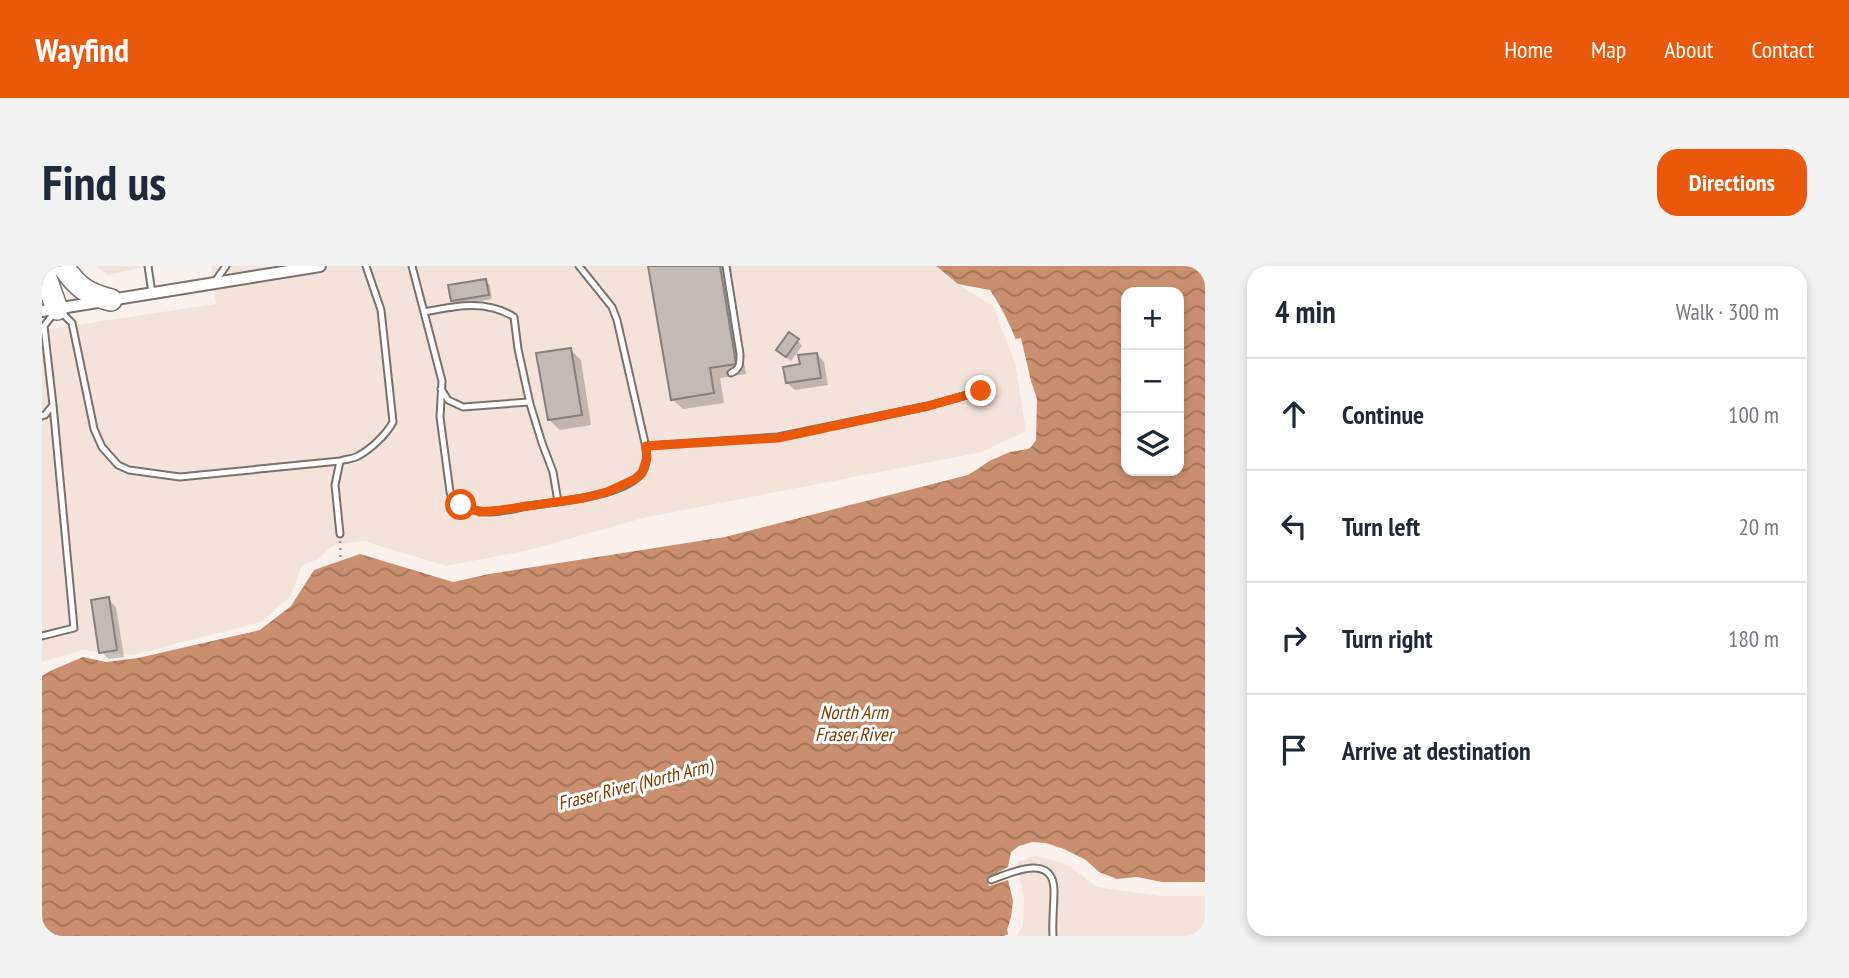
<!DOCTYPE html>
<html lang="en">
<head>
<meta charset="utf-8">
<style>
  body { margin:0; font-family:"PT Sans Narrow",sans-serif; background:#f2f2f3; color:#1f2937 }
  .controls { position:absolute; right:21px; top:21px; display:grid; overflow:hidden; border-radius:14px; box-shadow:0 4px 10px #0003 }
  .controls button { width:63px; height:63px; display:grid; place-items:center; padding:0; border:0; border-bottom:2px solid #e0e1e3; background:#fff; color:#1f2937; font:35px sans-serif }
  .stop { position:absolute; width:21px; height:21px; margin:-16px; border:5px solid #ea580c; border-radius:50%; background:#fff }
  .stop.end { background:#ea580c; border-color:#fff; box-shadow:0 2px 7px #0008 }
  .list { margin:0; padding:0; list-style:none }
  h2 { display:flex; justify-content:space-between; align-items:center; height:91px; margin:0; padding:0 28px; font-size:30px }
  h2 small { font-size:23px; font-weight:400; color:#747a83 }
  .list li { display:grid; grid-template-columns:46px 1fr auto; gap:21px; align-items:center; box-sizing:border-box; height:112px; padding:0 28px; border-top:2px solid #e0e1e3 }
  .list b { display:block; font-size:26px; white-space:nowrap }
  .list em { font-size:23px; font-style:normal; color:#747a83 }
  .icon { flex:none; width:38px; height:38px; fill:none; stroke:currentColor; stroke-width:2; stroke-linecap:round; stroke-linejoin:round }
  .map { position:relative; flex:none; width:1163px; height:670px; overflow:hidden; border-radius:21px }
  header { display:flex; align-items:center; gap:42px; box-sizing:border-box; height:98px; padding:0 35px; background:#ea580c; color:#fff }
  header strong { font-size:33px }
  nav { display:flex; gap:38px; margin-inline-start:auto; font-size:24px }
  .intro { display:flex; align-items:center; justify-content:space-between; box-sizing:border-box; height:168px; padding:0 42px }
  h1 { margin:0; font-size:49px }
  .button { padding:18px 32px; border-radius:21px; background:#ea580c; color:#fff; font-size:24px; font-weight:700 }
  main { display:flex; gap:42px; padding:0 42px }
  aside { flex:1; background:#fff; border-radius:21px; box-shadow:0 4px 10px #0003 }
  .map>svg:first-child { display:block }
  .built { fill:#f3e3da }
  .water { fill:url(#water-waves); fill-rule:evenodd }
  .pier { fill:#faf1ec }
  .shadow { fill:#0003 }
  .building { fill:#c3bab6; stroke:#88807b; stroke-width:2 }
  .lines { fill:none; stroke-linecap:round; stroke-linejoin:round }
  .lane-casing { stroke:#79716c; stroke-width:9 }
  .street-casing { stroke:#79716c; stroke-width:14 }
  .highway-casing { stroke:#79716c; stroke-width:24 }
  .path { stroke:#9a9490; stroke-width:2.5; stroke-dasharray:2 5; stroke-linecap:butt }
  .lane { stroke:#fff; stroke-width:5 }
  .street { stroke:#fff; stroke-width:10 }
  .highway { stroke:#fff; stroke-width:21 }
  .route { stroke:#ea580c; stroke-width:9 }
  .labels { text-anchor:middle; stroke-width:6; stroke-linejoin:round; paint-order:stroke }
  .water-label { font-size:19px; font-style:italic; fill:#813900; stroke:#fff }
</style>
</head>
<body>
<header>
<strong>Wayfind</strong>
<nav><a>Home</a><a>Map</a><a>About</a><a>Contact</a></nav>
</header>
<div class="intro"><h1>Find us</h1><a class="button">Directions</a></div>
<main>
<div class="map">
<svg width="1163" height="670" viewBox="0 0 1163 670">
  <defs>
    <pattern id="water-waves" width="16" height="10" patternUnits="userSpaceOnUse" patternTransform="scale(1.75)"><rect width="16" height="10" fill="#ca8f6e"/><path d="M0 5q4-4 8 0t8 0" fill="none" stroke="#a4745a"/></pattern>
  </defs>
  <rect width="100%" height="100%" fill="#faf1ec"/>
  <path class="built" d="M54,0h54l-42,9z
    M169,0h725l22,18 35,22 22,57 11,68 -44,21 -339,66 -110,31 -87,17 -82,-25 -30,4 -17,14 -16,8 -10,29 -30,26 -129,33 -50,-5 -40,12v-332l174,-26z
    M994,590l21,5 14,6 26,20 62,9h46v40h-189l7,-10 1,-27 -7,-37z"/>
  <path class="water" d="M894,0h269v621l-96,-7 -69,-30 -24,9 5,39 -12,36 -6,2h-961v-260l8,-5 33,-14 23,5 32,-4 122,-28 31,-24 23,-36 46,-16 93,28 36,-8 236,-37 243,-62c14,-8 27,-19 41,-27 6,-4 15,-5 19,-9 7,-7 4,-18 4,-26 -2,-43 -18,-87 -42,-123l-32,-6zM1084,26h53v179h-53z"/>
  <path class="pier" d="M979,72l10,43 6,18 -1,41 -5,7 -3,2 -18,3 -30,13 27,-21 18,-7 4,-6 -2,-36 -7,-40 -5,-12 1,-4z
    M990,576l14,1 18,6 22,11 13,12 18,7 20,-2 25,5h43v8l-44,1 -53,-9 -12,-3 -47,-24 -9,-1 -12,3 -11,5 7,37 -2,15 -11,22h-2l-2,-6 4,-13 2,-16 -5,-21 -19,6 -2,-8 21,-11 3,-15 8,-6z"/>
  <path class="shadow" d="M608,0h78l18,108 -26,4 4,25 -41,6 -11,-10z
    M443,15l5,4 2,14 -34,6 -5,-5z
    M756,75l4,5 -11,15 -8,-6z
    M528,83l11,11 10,65 -31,5 -11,-10z
    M775,88l7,8 4,23 -33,5 -8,-7 15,-17z
    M66,333l8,8 8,50 -15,2 -8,-7z"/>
  <path class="building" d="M606,0h72l16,98 -26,4 4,25 -43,7z
    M444,13l3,16 -38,6 -3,-16z
    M747,66l10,7 -13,18 -10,-7z
    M529,82l11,67 -34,5 -12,-67z
    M775,87l4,25 -35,5 -3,-16 17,-3 -2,-9z
    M67,331l8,53 -18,3 -8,-53z"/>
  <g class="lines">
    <g class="lane-casing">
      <path id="lane" d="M106,0l4,27
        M370,0l30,115 -2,36 10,75 3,10c8,4 17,8 26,9 15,3 33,-2 48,-5 29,-4 94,-9 114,-32 7,-9 6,-20 4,-31l-28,-123 -5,-13 -33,-41
        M684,0l14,88c0,10 0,15 -9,19
        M174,14l10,-14
        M19,46l11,11 22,106 8,18 16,18 11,5 51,7 160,-16c6,-2 13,-2 18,-5 13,-7 28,-21 35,-34l-12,-112 -15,-44
        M382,46c31,-6 62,-13 90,5l4,32 12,55 12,39 11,29 5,30
        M399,123l7,11 15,7 66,-5
        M0,150l3,-1 8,-10 -9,-79 10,-13
        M604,180l132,-9 150,-31 53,-15
        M298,268l-5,-49 5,-24
        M0,370l32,-8 -21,-223
        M949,614c19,-7 63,-28 63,11 0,15 -2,30 -1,45"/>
    </g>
    <g class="street-casing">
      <path id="street" d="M0,45l278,-45"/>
    </g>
    <g class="highway-casing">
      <path id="highway" d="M21,0c14,21 24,28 48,34
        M0,1l15,42"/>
    </g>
    <path class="path" d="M298,275l1,34"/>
    <use href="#lane" class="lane"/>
    <use href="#street" class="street"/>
    <use href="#highway" class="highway"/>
  </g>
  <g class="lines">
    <path class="route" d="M419,239l19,7 21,-2 83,-12 23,-6 28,-13 7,-6 5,-15 -1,-12 132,-8 150,-32 53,-15"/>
  </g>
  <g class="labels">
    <g class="water-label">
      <text x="812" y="453">North Arm<tspan x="812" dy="22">Fraser River</tspan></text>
      <text transform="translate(593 518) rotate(-14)" y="7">Fraser River (North Arm)</text>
    </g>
  </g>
</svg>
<div class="controls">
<button>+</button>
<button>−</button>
<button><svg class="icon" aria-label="layers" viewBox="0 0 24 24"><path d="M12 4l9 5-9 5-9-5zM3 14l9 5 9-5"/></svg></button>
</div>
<div class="stop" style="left:419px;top:239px"></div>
<div class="stop end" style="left:939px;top:125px"></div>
</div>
<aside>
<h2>4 min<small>Walk · 300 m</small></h2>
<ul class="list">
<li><svg class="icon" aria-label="ahead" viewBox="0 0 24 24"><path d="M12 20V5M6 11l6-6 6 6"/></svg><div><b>Continue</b></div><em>100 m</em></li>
<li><svg class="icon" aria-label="left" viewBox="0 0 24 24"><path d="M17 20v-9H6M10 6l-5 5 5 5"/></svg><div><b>Turn left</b></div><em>20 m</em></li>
<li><svg class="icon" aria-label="right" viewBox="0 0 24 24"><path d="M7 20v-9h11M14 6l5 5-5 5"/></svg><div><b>Turn right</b></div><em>180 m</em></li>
<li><svg class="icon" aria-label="arrive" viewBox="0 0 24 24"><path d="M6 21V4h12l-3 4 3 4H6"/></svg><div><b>Arrive at destination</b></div></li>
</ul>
</aside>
</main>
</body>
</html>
